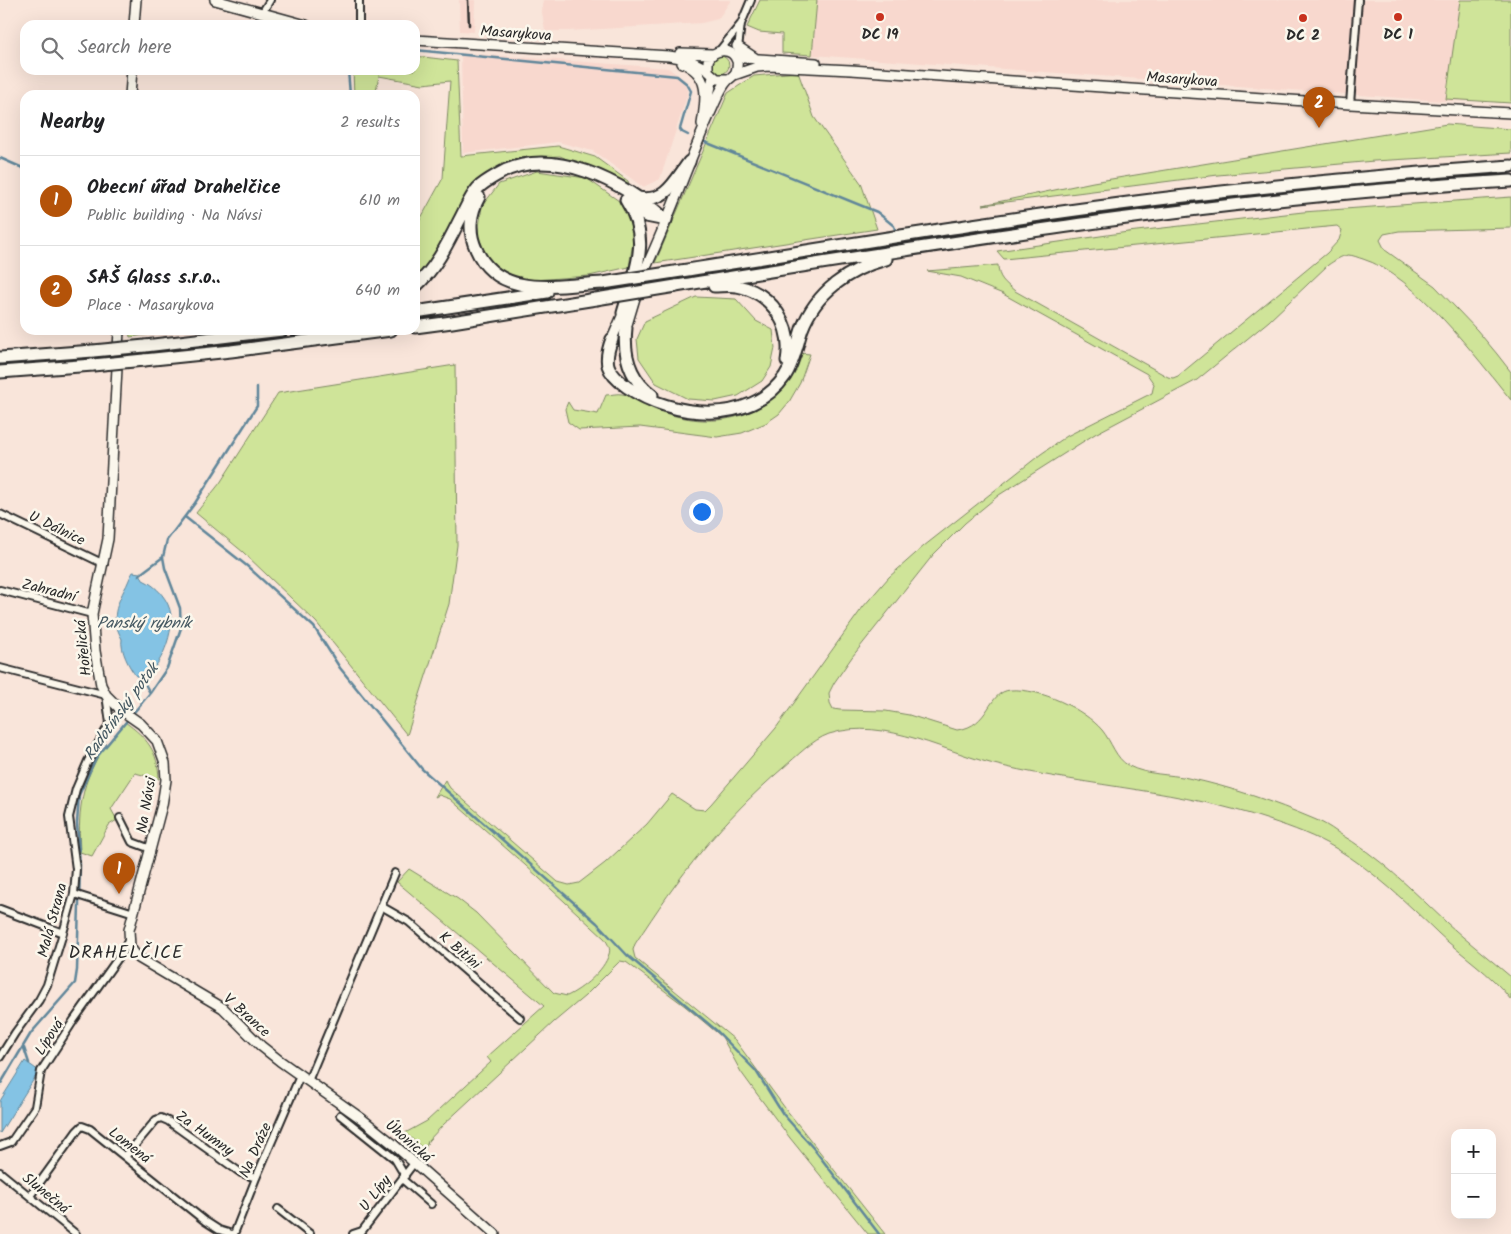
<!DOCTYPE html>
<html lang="en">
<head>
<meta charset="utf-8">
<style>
  body { margin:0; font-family:Kalam,sans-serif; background:#f2f2f2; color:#202124 }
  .controls { position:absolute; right:15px; bottom:15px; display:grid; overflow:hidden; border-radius:10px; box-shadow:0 5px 20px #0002 }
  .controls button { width:45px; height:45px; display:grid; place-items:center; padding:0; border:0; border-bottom:1px solid #e0e0e0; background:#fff; color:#202124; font:25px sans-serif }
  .you { position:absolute; left:701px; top:511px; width:18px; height:18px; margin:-12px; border:4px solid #fff; border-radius:50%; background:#1a73e8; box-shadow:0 0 0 8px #1a73e833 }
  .badge { display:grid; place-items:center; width:32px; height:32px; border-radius:50%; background:#b45309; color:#fff; font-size:16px; font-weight:700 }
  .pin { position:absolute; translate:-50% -41px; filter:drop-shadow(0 1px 2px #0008) }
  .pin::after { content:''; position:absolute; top:26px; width:18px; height:15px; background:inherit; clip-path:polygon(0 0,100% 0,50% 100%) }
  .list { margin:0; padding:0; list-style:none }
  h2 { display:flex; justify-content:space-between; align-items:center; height:65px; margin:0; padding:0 20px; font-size:21px }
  h2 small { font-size:16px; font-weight:400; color:#757577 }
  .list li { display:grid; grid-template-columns:32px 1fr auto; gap:15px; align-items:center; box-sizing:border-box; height:90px; padding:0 20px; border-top:1px solid #e0e0e0 }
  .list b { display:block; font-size:19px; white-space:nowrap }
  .list p { margin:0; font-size:16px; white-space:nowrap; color:#757577 }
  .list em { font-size:16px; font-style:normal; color:#757577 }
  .icon { flex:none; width:28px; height:28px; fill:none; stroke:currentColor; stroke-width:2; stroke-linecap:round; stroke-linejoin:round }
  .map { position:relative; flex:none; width:1511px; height:1234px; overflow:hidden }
  .search { position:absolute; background:#fff; box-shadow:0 5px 20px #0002; left:20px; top:20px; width:400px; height:55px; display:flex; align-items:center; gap:12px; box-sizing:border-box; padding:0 18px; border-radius:15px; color:#757577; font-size:19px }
  .panel { position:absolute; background:#fff; box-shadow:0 5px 20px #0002; left:20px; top:90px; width:400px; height:245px; border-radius:15px }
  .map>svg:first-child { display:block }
  .built { fill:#f8d8ce }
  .green { fill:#cfe499; stroke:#7d8862 }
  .water { fill:#84c3e4; stroke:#60869a }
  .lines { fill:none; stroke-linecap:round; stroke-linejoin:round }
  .stream { stroke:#60869a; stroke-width:2.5 }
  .minor-casing { stroke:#2b2b2b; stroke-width:10 }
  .secondary-casing { stroke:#2b2b2b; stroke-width:12 }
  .motorway-casing { stroke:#2b2b2b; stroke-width:15 }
  .minor { stroke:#fbf7ec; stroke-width:6 }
  .secondary { stroke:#fbf7ec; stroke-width:9 }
  .motorway { stroke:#fbf7ec; stroke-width:11 }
  .rail { stroke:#2b2b2b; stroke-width:2.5 }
  .motorway-bridge-casing { stroke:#2b2b2b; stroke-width:15; stroke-linecap:butt }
  .motorway-bridge { stroke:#fbf7ec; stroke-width:11 }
  .poi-dot { fill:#c8321e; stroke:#fbf7ec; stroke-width:2 }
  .labels { text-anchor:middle; stroke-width:5; stroke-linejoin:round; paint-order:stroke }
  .street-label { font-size:15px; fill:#2b2b2b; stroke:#fbf7ec }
  .poi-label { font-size:15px; font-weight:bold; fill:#2b2b2b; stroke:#fbf7ec }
  .water-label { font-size:16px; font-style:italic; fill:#465962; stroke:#fbf7ec }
  .quarter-label { font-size:18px; letter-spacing:1px; fill:#2b2b2b; stroke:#fbf7ec }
</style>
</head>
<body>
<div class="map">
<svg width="1511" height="1234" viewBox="0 0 1511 1234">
  <rect width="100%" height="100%" fill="#f9e5da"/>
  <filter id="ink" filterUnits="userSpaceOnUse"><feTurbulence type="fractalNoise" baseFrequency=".02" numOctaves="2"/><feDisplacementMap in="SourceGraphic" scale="10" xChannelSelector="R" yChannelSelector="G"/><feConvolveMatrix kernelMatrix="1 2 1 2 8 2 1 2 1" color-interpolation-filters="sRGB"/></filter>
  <g filter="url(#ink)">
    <path class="built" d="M459,0h16l-1,32 -14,-1z
      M543,0h188l-13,19 -16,4 -134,8h-23l-3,-19z
      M817,0h694v101h-69l-630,-46z
      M461,53l207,15 17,12 3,13 -28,86 -17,8 -50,-36 -35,-9 -95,11z"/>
    <path class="green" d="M760,0h57l-5,55 -30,-2v-19l-23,-2 -12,-5z
      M1460,0h51v103l-65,-4z
      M415,56l42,5 4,95 97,-10 37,11 33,24 2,7 -70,-32 -41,2 -19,8 -16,11 -56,91 -13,12v-51l28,-51 7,-97 -27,3 -44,-8 -4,19h-21l-1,-25h62z
      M711 65a9 9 0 1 1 18 0a9 9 0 1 1-18 0Z
      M798,72l16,45 47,66 16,46 -222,34 73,-170 26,-17z
      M1447,124l64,5v24l-137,8 -156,14 -235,30 110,-23z
      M537,171l49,7 33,23 16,28 -6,38 -40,9 -70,5 -30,-18 -11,-28 4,-29 17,-22z
      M1511,197v31l-112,3 -15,3 -4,6 5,10 50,36 42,44 20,24 14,18v28c-34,-42 -96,-125 -148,-141 -4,-1 -10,-4 -15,-4 -7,1 -14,6 -20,10l-59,56 -72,59 -102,54 -96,61 -34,28 -32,32 -81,102 -18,26 -5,10 1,10 3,6 7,1 46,1 23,4 48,15c34,-4 30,-39 54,-40 29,-2 73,19 91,40 10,12 13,28 27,36 17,9 41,8 59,12 43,9 86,24 126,41 8,3 16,8 23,13 42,24 75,58 110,91 21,19 43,36 64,54v23c-19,-26 -50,-45 -73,-67 -32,-31 -63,-61 -101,-84 -22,-13 -44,-21 -68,-29 -88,-30 -177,-33 -267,-54 -55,-12 -116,-50 -173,-32 -17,6 -32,22 -46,34 -61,52 -105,109 -148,176l-2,6 2,8 100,82 50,68 100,126h-17l-78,-96 -33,-44 -16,-22 -19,-35 -37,-31 -59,-44 -6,-1 -35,35 -31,26 -111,103 -15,16 -3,9 -20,-17 22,-12 64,-59 -4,-5 57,-51 -147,-124 12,-13 49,30 18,14 78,80 13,3c15,-7 37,-25 42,-42 2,-5 -1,-10 -4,-15l-80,-74 -75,-66 -11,-4 -4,2 10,-17 5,8 108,94 11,3 10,-2 26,-20 42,-39 25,-30 23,15 10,1 6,-6 65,-76 87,-121 26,-30 35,-31 117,-92 26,-18 85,-43 2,-9 -7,-10 -144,-80 -42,-17 -34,-6 71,-6c0,13 7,18 17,26l153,86 5,1 5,-2 149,-123 12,-13 3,-10 -5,-4 -333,33 -7,-8 131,-19 175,-20z
      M696,297l40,2 20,22 17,9 2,18 -4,19 -9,14 -24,15 -23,5 -27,-2 -32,-16 -17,-25 -2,-19 8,-18z
      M129,330h55l-54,7z
      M800,353l10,1 -10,29 -11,19 -10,12 -13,9 -24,10 -25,4 -77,-10 -61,3 -11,-8 -3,-13 3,-7 5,8 25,4 8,-19c5,0 11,-2 16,-1 10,1 24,12 34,16 49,18 102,15 133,-32 5,-7 7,-17 11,-25z
      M455,365l2,180 -8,59 -42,131 -91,-113 -73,-70 -47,-39 24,-30 58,-90z
      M125,722c22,16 33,29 34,57l-24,-6 -24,36 6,11 -8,5 -17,31 -12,-4c-2,-36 0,-65 19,-97 7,-12 18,-22 26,-33z"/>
    <path class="water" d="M133,572l7,1 3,7c14,6 26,20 28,35 3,17 -13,66 -35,61 -7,-9 -16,-26 -14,-37 -11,-20 -7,-30 2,-49 4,-6 5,-12 9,-18z
      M25,1061l14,10 -39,62v-32z"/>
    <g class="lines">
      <path class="stream" d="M415,50l262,26 10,8 4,7 -11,38 2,3 6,3
        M348,70l2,25
        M705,142l172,70 17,14 2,7
        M0,158l25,11
        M185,517l62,49 67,61 26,41 82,101 175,154 30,32 90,76 39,40 27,43 31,35 65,85
        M139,575l24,-18
        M140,675l10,18
        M24,1048l5,15
        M0,1085l31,-52 44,-50 2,-13 2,-66 1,-39 -3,-42 2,-28 17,-37 54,-65 17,-25 14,-40 -1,-20 -15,-40 -2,-11 4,-17 28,-37 62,-97v-19"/>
      <g class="minor-casing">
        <path id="minor" d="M262,13l8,-13
          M359,25v-25
          M720,50l21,-26 10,-24
          M735,57l2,-1 4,-32
          M1350,104l8,-104
          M0,514l104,50
          M0,590l92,24
          M0,668l106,27 4,28 -22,38 -12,28 -7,28 7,52 -2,25 -11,39 -16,52 -8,15 -24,33 -15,24
          M120,818l12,24 19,7
          M74,894l60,19
          M381,906l28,16 111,96
          M0,909l63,24
          M308,1081l87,-208
          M340,1115l55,44 10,17
          M0,1146l11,-4 24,-35 6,-36 33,-51 47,-66 7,-13
          M125,1157l31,-37 5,-2 7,3 73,52 15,5
          M0,1172l76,62
          M402,1179l29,25
          M30,1196l47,-65 5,-5 8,3 115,92 14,9 13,4
          M278,1209l32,25
          M234,1234l22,-56 44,-102
          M353,1234l9,-3 7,-9 45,-59"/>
      </g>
      <g class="secondary-casing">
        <path id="secondary" d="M215,0l91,25
          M134,25l2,-25
          M415,40l254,16 18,3 20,10
          M737,46l18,12
          M680,53l32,1
          M737,56l7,2 72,5
          M682,63c29,11 24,36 20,61
          M734,75l23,-8 12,-1 82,4 499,34 161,9
          M130,95l2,-25
          M707,104l6,-27
          M640,280c28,-56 47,-116 73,-173 4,-9 8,-20 15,-27 3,-3 6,-4 8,-8 1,-4 2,-8 1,-11 -5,-15 -24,-12 -29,0v10l9,8h11
          M626,328l12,-40
          M119,330l-11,209 -16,75 3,37 6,34 5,10 15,15 20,14 16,17 8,22 1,17 -4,25 -33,125 1,17 7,10 86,51 38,38 19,15 82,58 31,25 102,90
          M612,339l14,-32"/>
      </g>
      <g class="motorway-casing">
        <path id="motorway" d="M479,197c-9,16 -11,35 -3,52 22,51 83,36 127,34
          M638,198c28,5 36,-16 51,-36
          M630,204l16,12 20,4
          M681,271c165,-26 329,-54 495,-74 112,-13 223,-23 335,-31
          M676,286c277,-44 555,-90 835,-105
          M714,286c7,0 15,-1 23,0 36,7 56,40 50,75
          M415,287c20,-18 32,-42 44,-66 6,-11 11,-24 19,-33 5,-5 12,-9 19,-13 53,-32 128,7 169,45
          M415,312l132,-20
          M623,313c12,-42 29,-73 3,-113
          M415,327l37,-5 144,-23
          M626,328c-3,27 4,51 26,67
          M612,339c-9,23 -6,33 15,48 45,31 123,40 158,-11 9,-14 12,-32 17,-47 14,-37 47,-60 84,-70
          M145,346l137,-16
          M0,358l93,-7
          M144,360l87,-9 160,-21
          M0,372l93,-7"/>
      </g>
      <use href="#minor" class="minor"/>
      <use href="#secondary" class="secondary"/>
      <use href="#motorway" class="motorway"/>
      <path class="rail" d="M468,0l1,25"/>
      <g class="motorway-bridge-casing">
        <path id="motorway-bridge" d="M603,283l78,-12
          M596,299l80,-13
          M93,351l52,-5
          M93,365l51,-5"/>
      </g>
      <use href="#motorway-bridge" class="motorway-bridge"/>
    </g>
  </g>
  <g class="poi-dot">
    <circle cx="880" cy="17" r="5"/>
    <circle cx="1398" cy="17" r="5"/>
    <circle cx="1303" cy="18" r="5"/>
  </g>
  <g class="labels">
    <g class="street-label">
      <text transform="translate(516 33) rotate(4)" y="5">Masarykova</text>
      <text transform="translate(1182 79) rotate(4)" y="5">Masarykova</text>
      <text transform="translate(57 528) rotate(26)" y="5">U Dálnice</text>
      <text transform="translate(49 590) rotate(14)" y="5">Zahradní</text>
      <text transform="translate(83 648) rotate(-96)" y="5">Hořelická</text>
      <text transform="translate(146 805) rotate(-80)" y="5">Na Návsi</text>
      <text transform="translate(52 920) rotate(-75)" y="5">Malá Strana</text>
      <text transform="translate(460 950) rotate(41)" y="5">K Bitíni</text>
      <text transform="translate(247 1015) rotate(42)" y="5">V Brance</text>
      <text transform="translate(49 1037) rotate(-57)" y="5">Lípová</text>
      <text transform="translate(205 1133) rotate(35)" y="5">Za Humny</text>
      <text transform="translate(409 1141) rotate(41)" y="5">Úhonická</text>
      <text transform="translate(130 1145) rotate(38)" y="5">Lomená</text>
      <text transform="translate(255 1150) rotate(-66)" y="5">Na Dráze</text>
      <text transform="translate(46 1193) rotate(39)" y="5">Slunečná</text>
      <text transform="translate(375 1193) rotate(-52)" y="5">U Lípy</text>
    </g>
    <g class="poi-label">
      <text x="880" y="39">DC 19</text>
      <text x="1398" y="39">DC 1</text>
      <text x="1303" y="40">DC 2</text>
    </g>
    <g class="water-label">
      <text x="144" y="628">Panský rybník</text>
      <text transform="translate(120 711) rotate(-54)" y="6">Radotínský potok</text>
    </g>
    <g class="quarter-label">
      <text x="126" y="958">DRAHELČICE</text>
    </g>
  </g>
</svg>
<div class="controls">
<button>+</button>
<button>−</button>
</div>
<div class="you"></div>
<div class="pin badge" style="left:119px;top:894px">1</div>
<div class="pin badge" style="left:1319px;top:128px">2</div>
<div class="search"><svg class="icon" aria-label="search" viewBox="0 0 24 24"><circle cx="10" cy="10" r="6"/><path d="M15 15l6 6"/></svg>Search here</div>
<section class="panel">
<h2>Nearby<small>2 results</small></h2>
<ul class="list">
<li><span class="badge">1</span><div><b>Obecní úřad Drahelčice</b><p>Public building · Na Návsi</p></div><em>610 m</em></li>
<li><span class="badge">2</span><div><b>SAŠ Glass s.r.o..</b><p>Place · Masarykova</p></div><em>640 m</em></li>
</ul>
</section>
</div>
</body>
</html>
